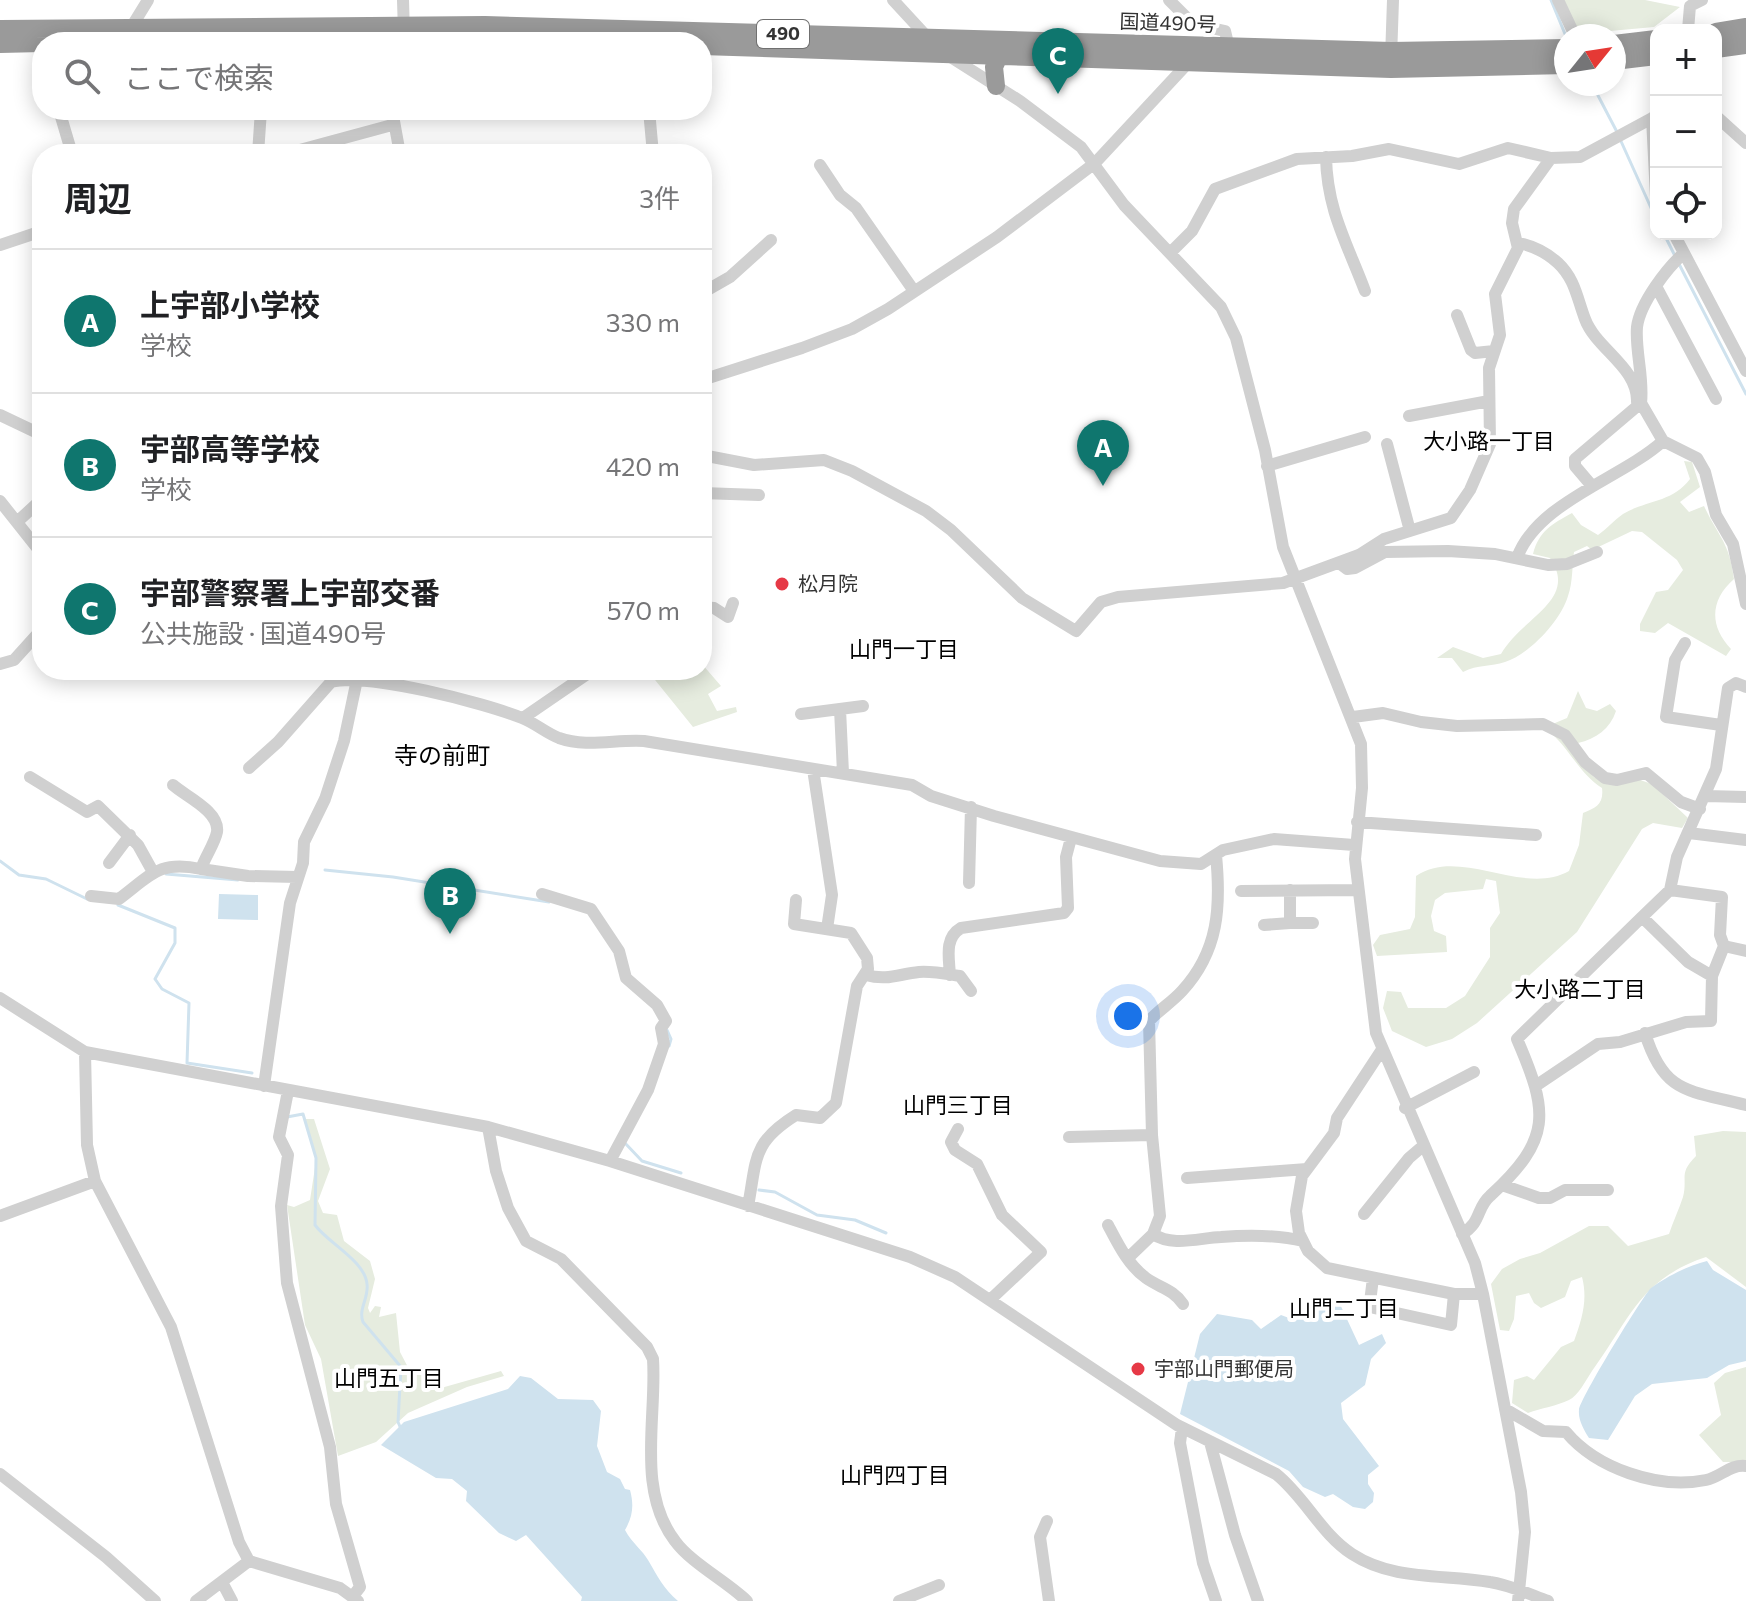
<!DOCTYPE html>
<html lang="ja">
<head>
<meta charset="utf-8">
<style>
  body { margin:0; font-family:Commissioner,"Noto Sans JP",sans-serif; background:#f2f2f2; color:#202124 }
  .controls { position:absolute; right:24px; top:24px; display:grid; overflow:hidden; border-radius:16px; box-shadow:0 4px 20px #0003 }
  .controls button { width:72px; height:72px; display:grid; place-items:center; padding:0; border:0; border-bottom:2px solid #e0e0e0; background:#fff; color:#202124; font:40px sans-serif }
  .compass { position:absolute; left:1554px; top:24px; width:72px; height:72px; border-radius:50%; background:#fff; box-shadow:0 4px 20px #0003; rotate:60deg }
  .you { position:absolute; left:1128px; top:1016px; width:28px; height:28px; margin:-20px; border:6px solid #fff; border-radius:50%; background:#1a73e8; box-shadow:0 0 0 12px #1a73e833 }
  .badge { display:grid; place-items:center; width:52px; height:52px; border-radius:50%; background:#0f766e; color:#fff; font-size:26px; font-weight:700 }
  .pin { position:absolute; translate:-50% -66px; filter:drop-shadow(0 2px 4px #0008) }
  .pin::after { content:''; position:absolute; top:42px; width:28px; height:24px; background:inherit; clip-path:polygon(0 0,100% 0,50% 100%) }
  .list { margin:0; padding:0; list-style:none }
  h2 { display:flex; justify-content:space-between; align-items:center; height:104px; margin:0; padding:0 32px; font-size:34px }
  h2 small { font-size:26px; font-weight:400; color:#757577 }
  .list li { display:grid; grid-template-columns:52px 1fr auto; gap:24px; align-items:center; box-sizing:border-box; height:144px; padding:0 32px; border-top:2px solid #e0e0e0 }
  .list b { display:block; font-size:30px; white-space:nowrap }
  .list p { margin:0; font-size:26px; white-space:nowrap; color:#757577 }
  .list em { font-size:26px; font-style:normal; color:#757577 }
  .icon { flex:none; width:44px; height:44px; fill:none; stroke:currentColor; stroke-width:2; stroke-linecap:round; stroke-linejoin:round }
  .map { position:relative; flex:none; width:1746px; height:1601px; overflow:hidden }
  .search { position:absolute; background:#fff; box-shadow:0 4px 20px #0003; left:32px; top:32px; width:680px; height:88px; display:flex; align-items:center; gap:20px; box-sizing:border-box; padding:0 28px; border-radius:32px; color:#757577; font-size:30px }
  .panel { position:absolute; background:#fff; box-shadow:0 4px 20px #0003; left:32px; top:144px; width:680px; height:536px; border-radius:32px }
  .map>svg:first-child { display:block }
  .green { fill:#e6ecdf }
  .water { fill:#cfe2ee }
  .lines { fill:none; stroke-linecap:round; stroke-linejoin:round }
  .stream { stroke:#cfe2ee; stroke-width:3 }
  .minor { stroke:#d0d0d0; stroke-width:12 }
  .highway { stroke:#9a9a9a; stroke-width:18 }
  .poi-dot { fill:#e63946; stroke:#fff; stroke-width:3 }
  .labels { text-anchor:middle; stroke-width:8; stroke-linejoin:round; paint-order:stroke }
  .shield { fill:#fff; stroke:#707070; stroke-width:2 }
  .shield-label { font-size:18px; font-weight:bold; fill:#333 }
  .street-label { font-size:20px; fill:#333; stroke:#fff }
  .poi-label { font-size:20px; fill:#333; stroke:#fff; text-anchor:start }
  .neighbourhood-label { font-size:22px; fill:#000; stroke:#fff }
  .quarter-label { font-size:24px; fill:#000; stroke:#fff }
</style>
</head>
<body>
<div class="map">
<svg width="1746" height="1601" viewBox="0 0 1746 1601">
  <rect width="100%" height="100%" fill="#fff"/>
  <path class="green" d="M1563,0h82l35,7 -26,20 -77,7z
    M1684,461l8,1 8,25 -20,15 9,10 15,-6c15,32 25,35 30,73 -24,21 -25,47 -3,70l-5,7 -58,-33 -13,10 -15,-2v-7l16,-32 12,-2 15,-20 -6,-10 -35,-28 -10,-1 -40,19 -5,-4 -13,6c-2,14 -1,30 -6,44 -7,24 -38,58 -63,66 -14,5 -27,2 -42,10l-11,-14h-15l16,-11 30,11 18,-4c21,-37 78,-54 49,-96l-17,-4c6,-23 19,-30 39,-41l9,12 17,10c9,-6 16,-15 25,-21 23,-14 49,-11 67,-35z
    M702,664l19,22 -13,8 9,17 19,-4 1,5 -44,15 -46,-57h55z
    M1578,691l8,17 11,3 13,-7 6,7c-6,18 -20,28 -38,32l-1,13 17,21 12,6 34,-3 12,4 36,34 -6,10 -29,-5 -11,6 -65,103 -100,91 -25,16 -26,8 -34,-16 -9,-23 4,-17 14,1 7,16h38l19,-12 25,-39v-29l10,-15 -4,-32 -10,-2 -3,10 -38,4 -10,7 -4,16 3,15 12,5 1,16 -70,4 -4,-11 7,-10 30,-6 5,-12 1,-41c44,-30 107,21 153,-5l10,-26 4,-32c13,-5 21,-9 19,-25 -23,-15 -31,-37 -51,-55l4,-10 12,-5z
    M304,1119h10l16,50 -12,32 5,12 14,2 7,26 26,20 5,18 -7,29 2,5 5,-7 6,1 -2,10 17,-4 4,39 11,21h10l20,15 60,-17 3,5 -37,11 -59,26 -32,29 -38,14 -17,-97 -16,-34 -18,-120 7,2 16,-7 6,-39z
    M1723,1131l23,1v155l-40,-30c-66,22 -76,62 -114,114 -6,9 -14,25 -23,29 -12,6 -28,8 -41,13l-16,-10 2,-23 13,-4 7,4 27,-33 13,-6c8,-22 14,-41 8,-64l-11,4 -6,16 -24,11 -7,-5 -5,-10 -13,3 -2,23 -5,12 -9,-1 -9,-46 11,-15 18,-10 20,-6 49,-27h19l20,20 41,-12c4,-12 10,-25 14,-37 5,-20 -5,-23 13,-41l-2,-20z
    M1746,1367v95h-23l-24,-27 22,-20 -7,-32 11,-10z"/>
  <path class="water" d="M219,894l39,1v25l-40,-1z
    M1707,1261l6,9 33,20v71l-17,4 -22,13 -55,6 -17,12 -27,44 -19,-2c-5,-8 -11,-18 -10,-28 0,-10 65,-116 72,-122 15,-11 38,-23 56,-27z
    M1339,1302l20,43 23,-11 4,9 -15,16 -6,26 -24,18 2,16 36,47 -11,9v9l6,9 -1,9 -8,7 -12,-2 -20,-13 -8,3 -22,-10 -14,-16 -109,-57 20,-80 17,-20 35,6 9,9 20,-14 8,3 28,-14 10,2z
    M520,1376l11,2 27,21 35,1 8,11 -4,35 10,26 13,7 5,10 5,1c4,15 3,26 -5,40 7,13 18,21 23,30 10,17 15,28 30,41h-97l1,-4 -56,-62 -10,6 -17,-8 -33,-32 1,-10 -15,-12 -16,-1 -55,-33 23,-23 104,-33z"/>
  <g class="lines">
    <path class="stream" d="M1551,0l14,34
      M1592,84l25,48
      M1620,139l36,80
      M1664,234l11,22
      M1678,262l68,132
      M0,861l19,14 27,4 41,20
      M325,870l68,7 156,25
      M166,874l72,6
      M118,905l57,23v15l-20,36 7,10 27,14 -2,60 65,10
      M667,1030l4,9 -2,7
      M287,1117l16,-3 13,44 -1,67c13,18 50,36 52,59 2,14 -9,25 -4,38l38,45 -3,55 3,7
      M624,1142l18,19 39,12
      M759,1190l16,2 42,23 38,5 31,13"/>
    <path class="minor" d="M403,0l1,33
      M893,0l36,39
      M1169,0l24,24 32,7 5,21
      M1558,0l17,36
      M1688,30l2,-24 12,-6
      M129,31l19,-31
      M949,56l71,45 61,46 43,58 97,102 15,31 29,112 18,97 78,197 1,44 -7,71 21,174 99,230 8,31 38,198 4,40 -7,69
      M1391,58l2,-58
      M59,110l13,44
      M392,110l8,44
      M649,110l4,44
      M1716,116l30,27
      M1652,118l4,79
      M258,154l3,-44
      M285,154l107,-29
      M1326,157c1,53 21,86 39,134
      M820,165l20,30 16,13 58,83
      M702,221l4,-2
      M1674,234l72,137
      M1519,243c14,3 28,10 39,20 17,16 19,35 27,56 11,30 53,48 52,83
      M0,245l42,-14
      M1170,253l22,-22 23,-42 82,-30 55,-3 37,-7 70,15 49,-16 43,10 29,-1 76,-41
      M1657,288l59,111
      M702,293l28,-16 41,-37
      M1457,315l14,35 4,3 19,-2
      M702,380l100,-32 50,-19 36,-20 109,-72 98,-74 94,-101
      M0,415l42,20
      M1409,416l80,-15
      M40,434l2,-24
      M1663,441l34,17 8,14 11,43 17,29 13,60
      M1387,444l23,87
      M702,455l52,10 70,-5 28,11 74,40 25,19 71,68 54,33 25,-29 17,-5 165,-14 76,-28 25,-16 67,-21 19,-28 20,-46 -1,-76 11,-33 -5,-41 23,-46 -6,-25 2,-14 37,-51
      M1267,466l98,-29
      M1592,486l-17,-20v-7l66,-56c3,-26 -6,-52 -4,-76 3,-24 30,-59 47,-74
      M702,493l57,2
      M0,501l42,53
      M17,522l25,-23
      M1517,558c20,-56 104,-79 146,-117l-22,-38
      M1339,563l8,6 8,-1 30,-16 63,-1 47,3 53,11 19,-1 30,-12
      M702,607l12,1 14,9 5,-14
      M1685,643l-10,17 -9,57 55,8
      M0,664l14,-4 28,-31
      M840,709l3,64
      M801,714l62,-8
      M1353,717l30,-4 38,9 36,4 86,-2 22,11 20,27 20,16 12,2 29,-7 35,29 19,7
      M523,718l70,-48
      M249,768l29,-26 53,-60c35,-10 154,21 191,36 13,5 24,15 37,20 28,10 57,1 85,3l268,44 19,11 63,20 166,45 41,3 22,-14 51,-11 80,6
      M813,769l19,126 -5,34
      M30,777l57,35 11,-6 40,39 15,27
      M173,785c12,11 47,26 44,47 -2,11 -12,25 -16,37l47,7 49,1
      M1706,796l40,1
      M1357,822l179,13
      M1689,833l57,7
      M109,863l21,-28
      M969,883l2,-76
      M1241,891l117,-1
      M542,894l49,15 28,42 7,27 31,27 9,16 -5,7 3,16 -16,46 -38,71
      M91,896l28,3c32,-24 40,-39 82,-30
      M1642,917l28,-27 7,-33 39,-88 12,-81 8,-5 10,4
      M1290,923h23
      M1264,925l26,-2v-33
      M1724,946l22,5
      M866,975c21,6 33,-1 53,-3 14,-1 28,2 41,4l11,15
      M950,975c-1,-17 -6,-37 11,-47l103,-15 4,-5 -2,-51 5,-19
      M0,998l85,54 403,75 122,34 300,96 45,20 222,148 99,49c29,23 45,60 76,80 41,27 92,20 138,28 20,3 39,12 58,19
      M1645,1033c19,62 44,57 101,72
      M1381,1051l-44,67 -3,15 -32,43 -6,35 3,22 9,18 19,17 127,26h29
      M85,1052l2,93 8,36 76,146 68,215 10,19 91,27 18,13
      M1537,1085l61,-41 22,-2 66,-20 25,-1 1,-45 12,-30 -4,-11 2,-38 -52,-7
      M264,1086l26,-183 13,-40 1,-21 21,-43 19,-58 15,-71
      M288,1091l-9,46 9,18 -7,51 6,77 43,164 6,57 24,83 -7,9
      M1405,1108l69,-36
      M488,1127l8,44 12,37 18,33 35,18 86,88 6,12c4,58 -17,131 22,182 16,22 51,40 72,60
      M958,1129l-7,13 4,8 22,14 25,51 39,37 -50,47
      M1069,1137l83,-2
      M1187,1178l120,-9
      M1505,1186l34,12h11l15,-8h43
      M748,1206c9,-46 3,-63 48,-91l24,3 16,-15 21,-117 11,-17 -1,-11 -16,-25 -57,-9 2,-24
      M1364,1214l45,-56 14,-12
      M0,1216l95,-35
      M1108,1225c10,19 20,40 38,53 14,10 27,11 37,26
      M1153,1234c19,13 46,4 68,3 26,-2 57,-2 82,4
      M1462,1234c20,-12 14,-26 28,-38 62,-57 59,-83 27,-157l125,-122 46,45 24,14
      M1128,1258l25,-24 7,-18 -8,-81 -3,-114c10,-11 23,-19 33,-30 37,-40 39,-85 34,-136
      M1373,1278l-3,24 4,6 77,17 3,-31
      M1505,1409l38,22 23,1c30,36 92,58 140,48 15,-3 24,-16 40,-14
      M1182,1428l-2,15 23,120 13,38
      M1210,1442l25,93 23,66
      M0,1474l106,83 49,44
      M1047,1521l-7,16 9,64
      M222,1582l10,19
      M196,1601l53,-40
      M899,1601l40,-16"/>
    <path class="highway" d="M0,29l485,-4 906,26 175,-3
      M1716,32l30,-5
      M103,42h439
      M0,44l42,-1
      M1614,44l42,-5
      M702,46l689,23 175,-4
      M1716,49l30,-4
      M1614,61l42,-5
      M996,86l-2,-19 5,-11"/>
  </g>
  <g class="poi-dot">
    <circle cx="782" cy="584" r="8"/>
    <circle cx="1138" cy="1369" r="8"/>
  </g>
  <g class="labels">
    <rect class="shield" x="757" y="20" width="52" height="28" rx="6"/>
    <g class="shield-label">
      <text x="783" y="40">490</text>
    </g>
    <g class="street-label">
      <text transform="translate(1168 23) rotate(2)" y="7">国道490号</text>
    </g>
    <g class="poi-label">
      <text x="798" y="591">松月院</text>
      <text x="1154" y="1376">宇部山門郵便局</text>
    </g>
    <g class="neighbourhood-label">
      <text x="1489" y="449">大小路一丁目</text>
      <text x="904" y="657">山門一丁目</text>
      <text x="1580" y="997">大小路二丁目</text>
      <text x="958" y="1113">山門三丁目</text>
      <text x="1344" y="1316">山門二丁目</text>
      <text x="389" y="1386">山門五丁目</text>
      <text x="895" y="1483">山門四丁目</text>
    </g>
    <g class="quarter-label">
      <text x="442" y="764">寺の前町</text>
    </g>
  </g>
</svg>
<div class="controls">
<button>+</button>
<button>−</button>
<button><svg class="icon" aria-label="locate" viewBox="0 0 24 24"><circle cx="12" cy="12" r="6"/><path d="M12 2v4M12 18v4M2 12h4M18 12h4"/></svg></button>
</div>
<svg class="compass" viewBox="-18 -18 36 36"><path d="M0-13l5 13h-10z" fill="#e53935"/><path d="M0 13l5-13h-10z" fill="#757577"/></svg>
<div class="you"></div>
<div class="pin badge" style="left:1103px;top:486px">A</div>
<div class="pin badge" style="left:450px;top:934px">B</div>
<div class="pin badge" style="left:1058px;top:94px">C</div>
<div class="search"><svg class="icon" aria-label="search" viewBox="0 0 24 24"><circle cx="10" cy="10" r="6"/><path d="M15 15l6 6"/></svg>ここで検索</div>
<section class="panel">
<h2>周辺<small>3件</small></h2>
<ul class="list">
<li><span class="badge">A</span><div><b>上宇部小学校</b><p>学校</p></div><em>330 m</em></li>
<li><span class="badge">B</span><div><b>宇部高等学校</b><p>学校</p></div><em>420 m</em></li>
<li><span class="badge">C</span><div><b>宇部警察署上宇部交番</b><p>公共施設 · 国道490号</p></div><em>570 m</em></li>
</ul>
</section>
</div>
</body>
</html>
